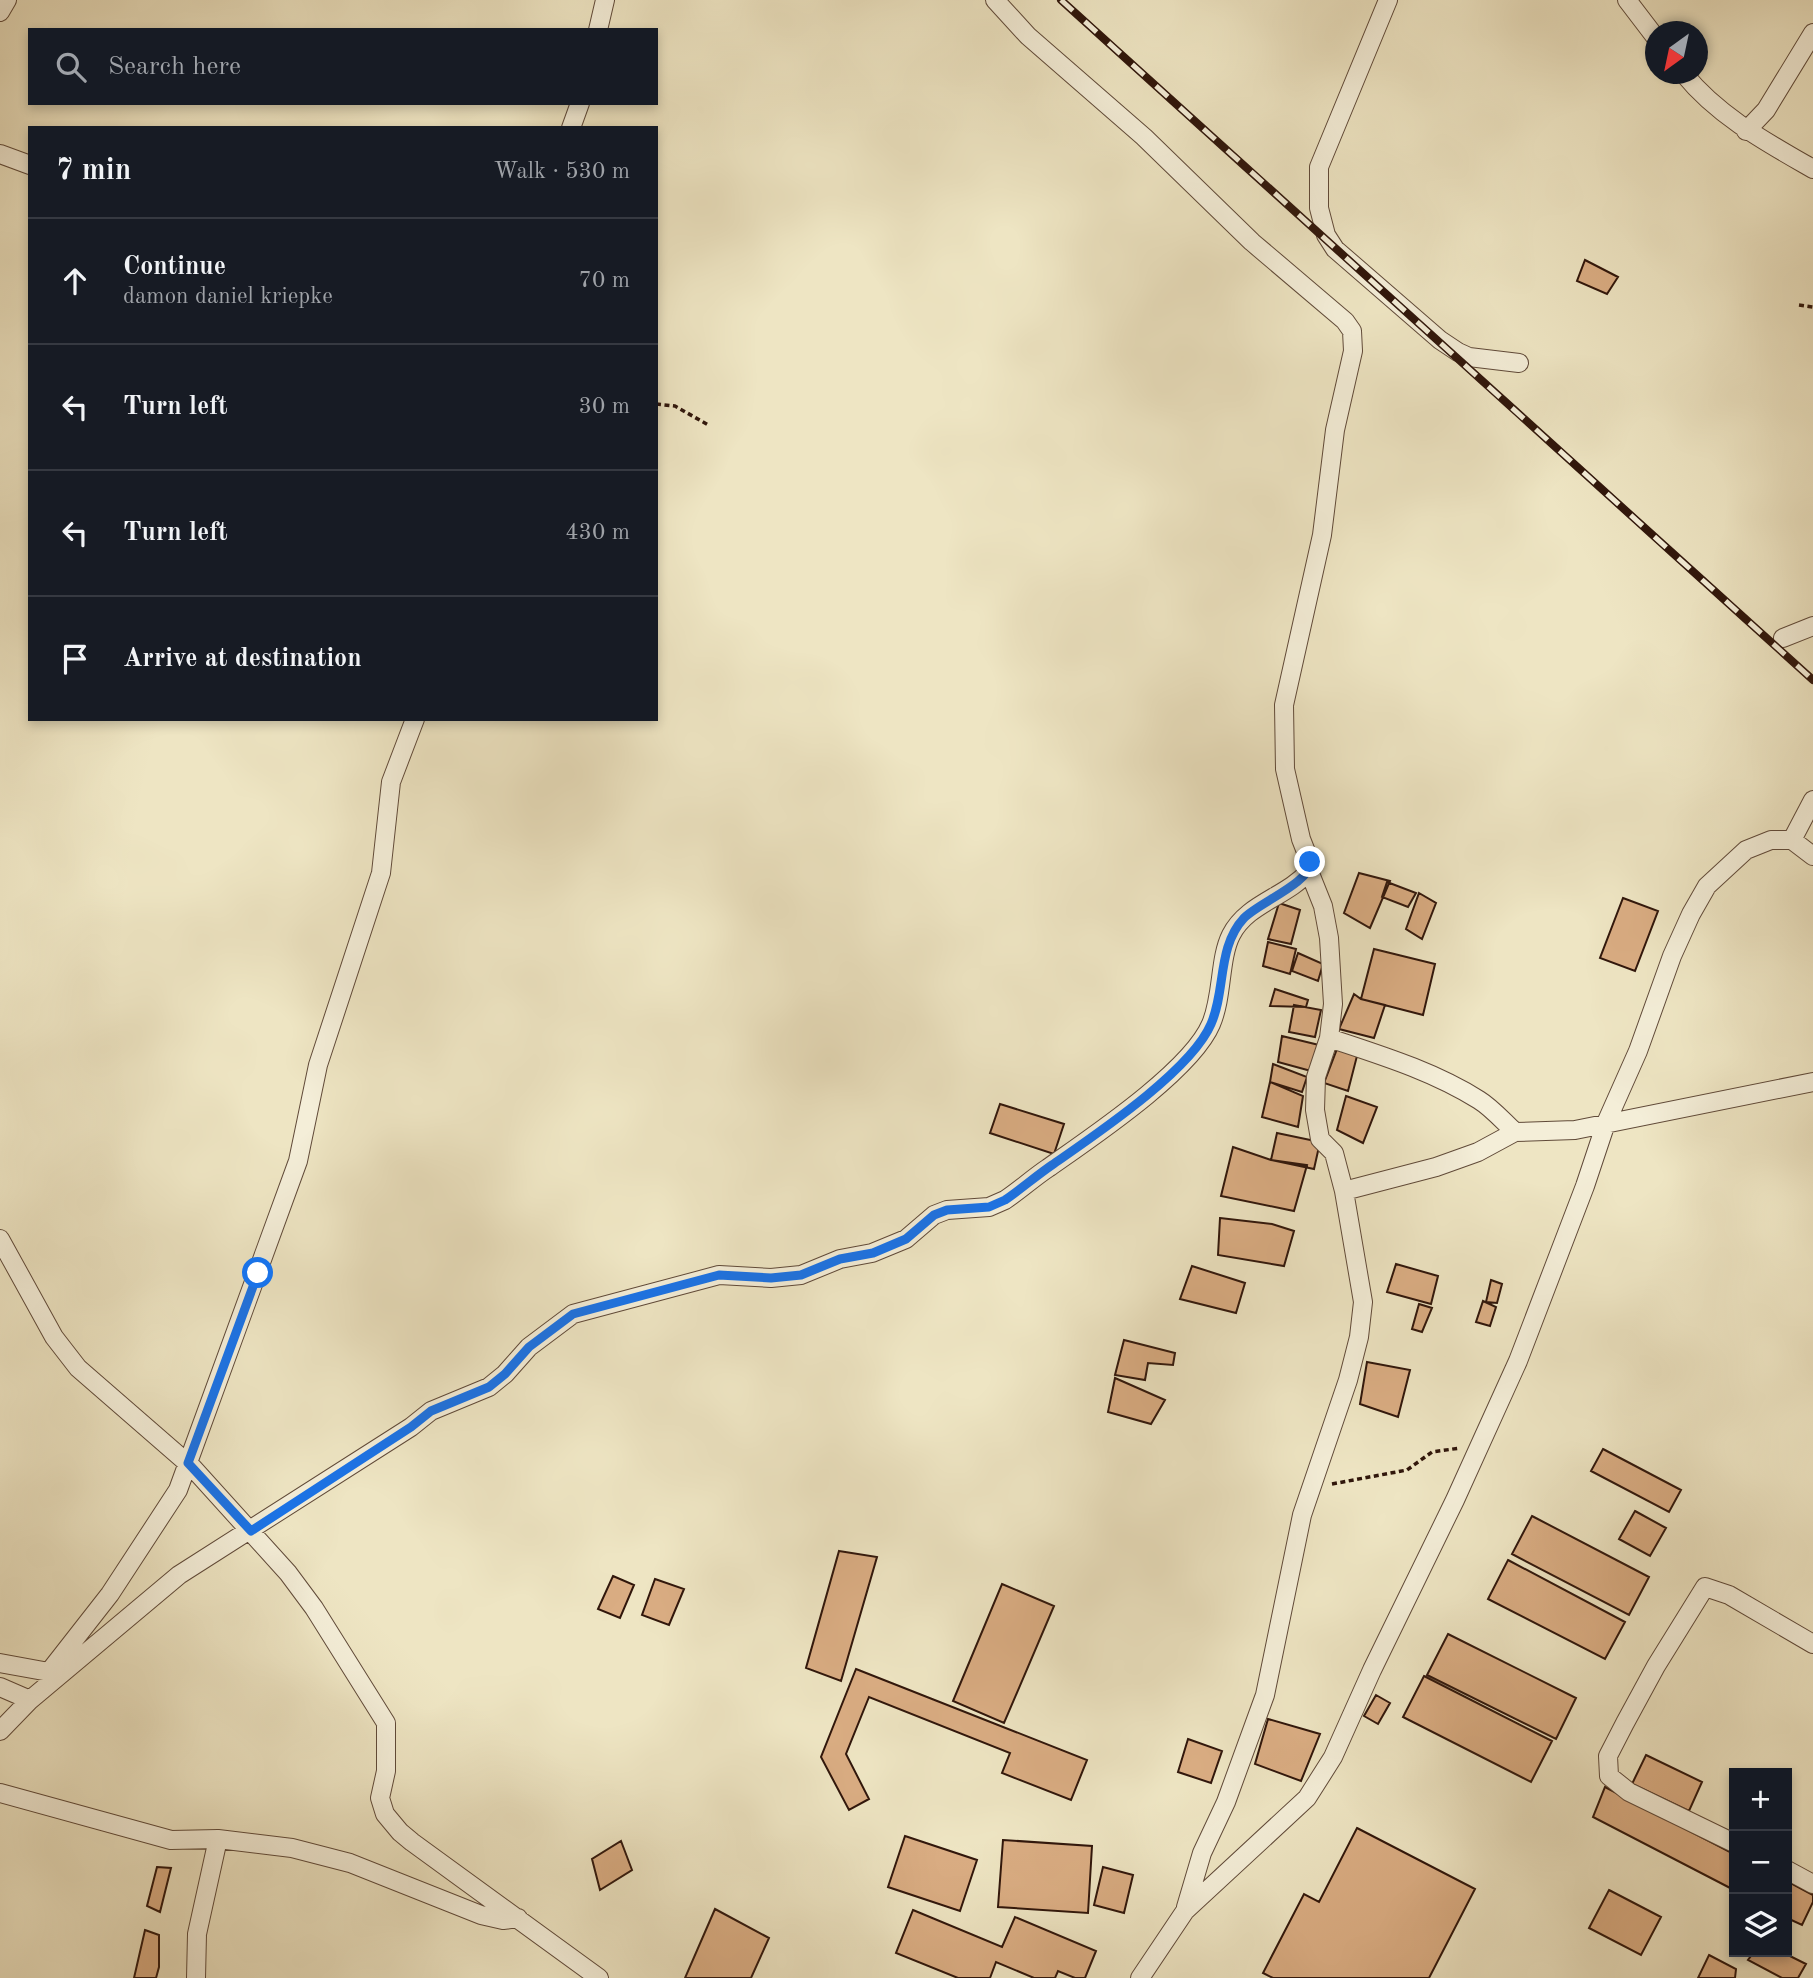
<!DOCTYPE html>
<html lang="en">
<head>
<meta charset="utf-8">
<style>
  body { margin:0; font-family:"Old Standard TT",serif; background:#20242c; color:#f1f3f6 }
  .controls { position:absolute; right:21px; bottom:21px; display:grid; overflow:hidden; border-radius:0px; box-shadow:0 4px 10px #0003 }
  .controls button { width:63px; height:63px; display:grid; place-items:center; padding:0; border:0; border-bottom:2px solid #363941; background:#171b24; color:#f1f3f6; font:35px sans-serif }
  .compass { position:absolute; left:1645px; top:21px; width:63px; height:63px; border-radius:50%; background:#171b24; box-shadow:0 4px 10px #0003; rotate:213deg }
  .stop { position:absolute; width:21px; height:21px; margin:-16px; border:5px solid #1a73e8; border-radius:50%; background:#fff }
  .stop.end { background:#1a73e8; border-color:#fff; box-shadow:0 2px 7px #0008 }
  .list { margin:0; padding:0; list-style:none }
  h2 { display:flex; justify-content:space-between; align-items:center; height:91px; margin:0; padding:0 28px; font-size:30px }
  h2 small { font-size:23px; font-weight:400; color:#9ea1a6 }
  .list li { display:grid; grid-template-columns:46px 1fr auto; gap:21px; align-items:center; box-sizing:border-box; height:126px; padding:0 28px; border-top:2px solid #363941 }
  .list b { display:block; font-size:26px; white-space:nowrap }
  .list p { margin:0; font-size:23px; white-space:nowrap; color:#9ea1a6 }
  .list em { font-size:23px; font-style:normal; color:#9ea1a6 }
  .icon { flex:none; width:38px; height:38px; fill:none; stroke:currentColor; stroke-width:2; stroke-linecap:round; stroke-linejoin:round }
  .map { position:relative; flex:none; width:1813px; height:1978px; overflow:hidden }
  .search { position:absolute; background:#171b24; box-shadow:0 4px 10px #0003; left:28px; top:28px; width:630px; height:77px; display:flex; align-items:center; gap:18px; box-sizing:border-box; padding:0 24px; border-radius:0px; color:#9ea1a6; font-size:26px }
  .panel { position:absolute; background:#171b24; box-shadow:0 4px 10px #0003; left:28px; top:126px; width:630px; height:595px; border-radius:0px }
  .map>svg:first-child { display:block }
  .building { fill:#daad83; stroke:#30160b; stroke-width:2 }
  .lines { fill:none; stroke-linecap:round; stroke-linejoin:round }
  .minor-casing { stroke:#604a39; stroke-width:20 }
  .path { stroke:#30160b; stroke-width:3.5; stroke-dasharray:5 3.5; stroke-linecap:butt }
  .minor { stroke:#f4eed8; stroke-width:18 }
  .rail-casing { stroke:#30160b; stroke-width:8 }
  .rail { stroke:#f4eed8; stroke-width:5; stroke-dasharray:16; stroke-linecap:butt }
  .route { stroke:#1a73e8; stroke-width:9 }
</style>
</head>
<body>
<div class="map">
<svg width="1813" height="1978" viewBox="0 0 1813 1978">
  <rect width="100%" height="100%" fill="#eee5c3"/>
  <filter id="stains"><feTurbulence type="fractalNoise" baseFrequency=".00286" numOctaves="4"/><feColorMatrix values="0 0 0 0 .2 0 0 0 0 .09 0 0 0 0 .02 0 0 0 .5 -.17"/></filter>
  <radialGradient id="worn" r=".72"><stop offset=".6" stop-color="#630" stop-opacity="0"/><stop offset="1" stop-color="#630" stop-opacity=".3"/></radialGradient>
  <path class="building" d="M1585,260l33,17 -11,17 -30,-13z
    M1359,873l31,8 -20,47 -26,-15z
    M1387,882l29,11 -8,14 -26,-10z
    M1419,893l17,10 -14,36 -16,-10z
    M1623,898l35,13 -23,60 -35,-13z
    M1279,903l21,7 -9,34 -23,-5z
    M1268,942l28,7 -6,25 -27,-8z
    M1374,949l61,15 -12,51 -62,-16z
    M1298,953l25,11 -5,17 -26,-10z
    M1275,989l33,11 -2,7 -36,-1z
    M1354,994l7,5 24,6 -11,33 -35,-9z
    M1294,1005l27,5 -6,27 -26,-5z
    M1282,1036l37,9 -8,26 -33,-9z
    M1337,1049l20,7 -9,35 -24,-8z
    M1273,1064l34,13 -5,15 -32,-10z
    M1270,1082l33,14 -5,31 -36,-10z
    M1346,1096l31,11 -14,36 -26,-13z
    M1000,1104l64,20 -10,30 -64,-21z
    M1277,1133l43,9 -6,27 -43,-9z
    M1233,1147l38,13 36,5 -13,46 -73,-15z
    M1220,1218l52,6 22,7 -10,35 -66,-11z
    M1396,1264l42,12 -7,28 -44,-12z
    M1192,1266l53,17 -9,30 -56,-14z
    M1491,1280l11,4 -5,19 -11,-1z
    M1483,1301l13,6 -6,19 -14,-4z
    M1419,1304l13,4 -10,24 -10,-3z
    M1124,1340l51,13 -2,12 -25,-2 -3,17 -30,-5z
    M1367,1362l43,8 -12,47 -38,-13z
    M1115,1378l50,22 -14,24 -43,-12z
    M1603,1449l78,41 -12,22 -78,-41z
    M1635,1511l31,17 -16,28 -31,-17z
    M1532,1516l117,61 -20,38 -117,-61z
    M839,1551l38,6 -36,124 -35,-13z
    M1508,1560l117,62 -20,37 -117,-60z
    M613,1576l21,9 -14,33 -22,-9z
    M655,1579l29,10 -15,36 -27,-10z
    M1002,1584l52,22 -50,117 -51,-22z
    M1448,1634l128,64 -20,41 -129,-64z
    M856,1669l231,91 -16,40 -69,-27 8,-20 -141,-56 -23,57 23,45 -20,11 -28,-53z
    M1424,1676l128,65 -21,41 -128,-65z
    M1376,1695l14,8 -12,21 -14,-8z
    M1268,1719l52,15 -19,47 -46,-17z
    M1188,1739l34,12 -11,32 -33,-11z
    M1646,1755l56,27 -13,29 -57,-27z
    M1605,1787l129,67v36l-141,-73z
    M1357,1828l118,61 -46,89h-156l-10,-5 41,-79 15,8z
    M905,1836l72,24 -17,51 -72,-24z
    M1003,1840l89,6 -4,67 -90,-6z
    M621,1841l11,29 -32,20 -8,-31z
    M157,1867l14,1 -11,44 -13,-6z
    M1103,1867l30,8 -9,38 -30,-8z
    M1787,1881l26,14v7l-11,23 -15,-7z
    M1609,1890l52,27 -20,38 -52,-27z
    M715,1909l54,29 -18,40h-66z
    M913,1910l89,37 13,-30 81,34 -11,27h-10l-17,-7 -3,7h-21l-38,-16 -6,16h-32l-62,-25z
    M145,1930l14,5v32l-3,11h-22z
    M1754,1952h28l24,12 -8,14h-16l-34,-18z
    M1709,1955l27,14 -1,9h-37z"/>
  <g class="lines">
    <g class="minor-casing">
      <path id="minor" d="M1388,0l-69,167v41l7,27 9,14 105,91 18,12 11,5 50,6
        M1627,0l29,38
        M0,12l7,-12
        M598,30l7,-30
        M1684,74c34,42 82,68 129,95
        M571,128l9,-25
        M1746,131l20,-21 47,-77
        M0,154l30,11
        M1783,638l30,-12
        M1792,840l21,-40
        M1329,1038c51,17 104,33 150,62 13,8 25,22 36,32
        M1344,1191l92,-24 42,-15 37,-20 60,-2 238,-48
        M0,1239l54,98 24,31 115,100 95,105 26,35 72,115v48l-6,27 5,16 15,18 12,10 187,136
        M0,1663l49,9 61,-78 68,-104 120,-329 20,-96 63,-192 10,-91 24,-63
        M0,1687l30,13
        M0,1731l30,-31 149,-125 232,-148 20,-16 58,-24 16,-13 24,-27 44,-33 146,-39 52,3 30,-3 39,-16 32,-6 34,-14 28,-24 13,-5 42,-3 16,-7c15,-10 28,-22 43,-32 44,-31 143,-97 163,-144 12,-28 8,-65 20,-89 16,-32 56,-38 78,-64l1,-9 -9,-23 -16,-70 -1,-64 38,-170 13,-105 18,-79 -1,-20 -7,-10 -93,-79 -108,-105 -116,-101 -33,-36
        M0,1793l171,47 47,-1 74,9 58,15 131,52 22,5 15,-2
        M1734,1843l-105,-51 -20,-16 -1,-20 17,-33 31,-57 49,-79 24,8 84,49
        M1787,1870l26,14
        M1186,1907l16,-54 24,-51 39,-107 37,-180 46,-135 11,-43 4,-35 -19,-111 -10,-38 -14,-14 -5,-29 1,-33 13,-39 4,-34 -4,-66 -6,-32 -14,-35
        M196,1978l1,-44 21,-95
        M1140,1978l45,-67 122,-113 26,-41 39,-87 83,-170 63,-139 67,-175 21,-63 32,-72 34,-95 19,-42 16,-28 39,-36 25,-10h21l21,16"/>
    </g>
    <path class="path" d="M1799,305l14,2
      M656,404l19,2 35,20
      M1332,1484l75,-14 25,-18 28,-4"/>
    <use href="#minor" class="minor"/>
    <g class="rail-casing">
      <path id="rail" d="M1061,0l752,680"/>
    </g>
    <use href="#rail" class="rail"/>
  </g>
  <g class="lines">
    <path class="route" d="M258,1273l-70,190 63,68 160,-104 20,-16 58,-24 16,-13 24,-27 44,-33 146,-39 52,3 30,-3 39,-16 33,-6 33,-14 28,-24 13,-5 42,-3 16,-7c16,-11 31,-24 47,-35 43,-30 139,-94 159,-141 15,-34 6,-77 33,-106 14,-15 68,-36 66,-56"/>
  </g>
  <rect width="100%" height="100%" filter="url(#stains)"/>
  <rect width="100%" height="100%" fill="url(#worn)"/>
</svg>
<div class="controls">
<button>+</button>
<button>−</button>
<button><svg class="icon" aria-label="layers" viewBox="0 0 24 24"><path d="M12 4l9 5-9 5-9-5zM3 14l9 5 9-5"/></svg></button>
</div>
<svg class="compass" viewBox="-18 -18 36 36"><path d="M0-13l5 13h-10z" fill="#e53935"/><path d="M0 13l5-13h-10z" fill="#9ea1a6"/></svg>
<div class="stop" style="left:258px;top:1273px"></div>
<div class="stop end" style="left:1310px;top:862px"></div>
<div class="search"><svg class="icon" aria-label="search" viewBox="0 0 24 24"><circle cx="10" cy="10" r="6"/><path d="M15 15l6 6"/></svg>Search here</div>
<section class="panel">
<h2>7 min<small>Walk · 530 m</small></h2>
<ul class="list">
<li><svg class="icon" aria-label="ahead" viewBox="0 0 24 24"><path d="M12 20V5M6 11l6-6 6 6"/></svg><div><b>Continue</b><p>damon daniel kriepke</p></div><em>70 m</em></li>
<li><svg class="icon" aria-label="left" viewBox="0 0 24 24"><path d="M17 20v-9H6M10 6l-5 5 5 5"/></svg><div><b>Turn left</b></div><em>30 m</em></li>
<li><svg class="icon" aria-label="left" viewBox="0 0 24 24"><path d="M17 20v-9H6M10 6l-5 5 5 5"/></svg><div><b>Turn left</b></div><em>430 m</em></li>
<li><svg class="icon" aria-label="arrive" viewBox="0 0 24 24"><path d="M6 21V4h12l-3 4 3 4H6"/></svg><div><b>Arrive at destination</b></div></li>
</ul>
</section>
</div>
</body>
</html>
